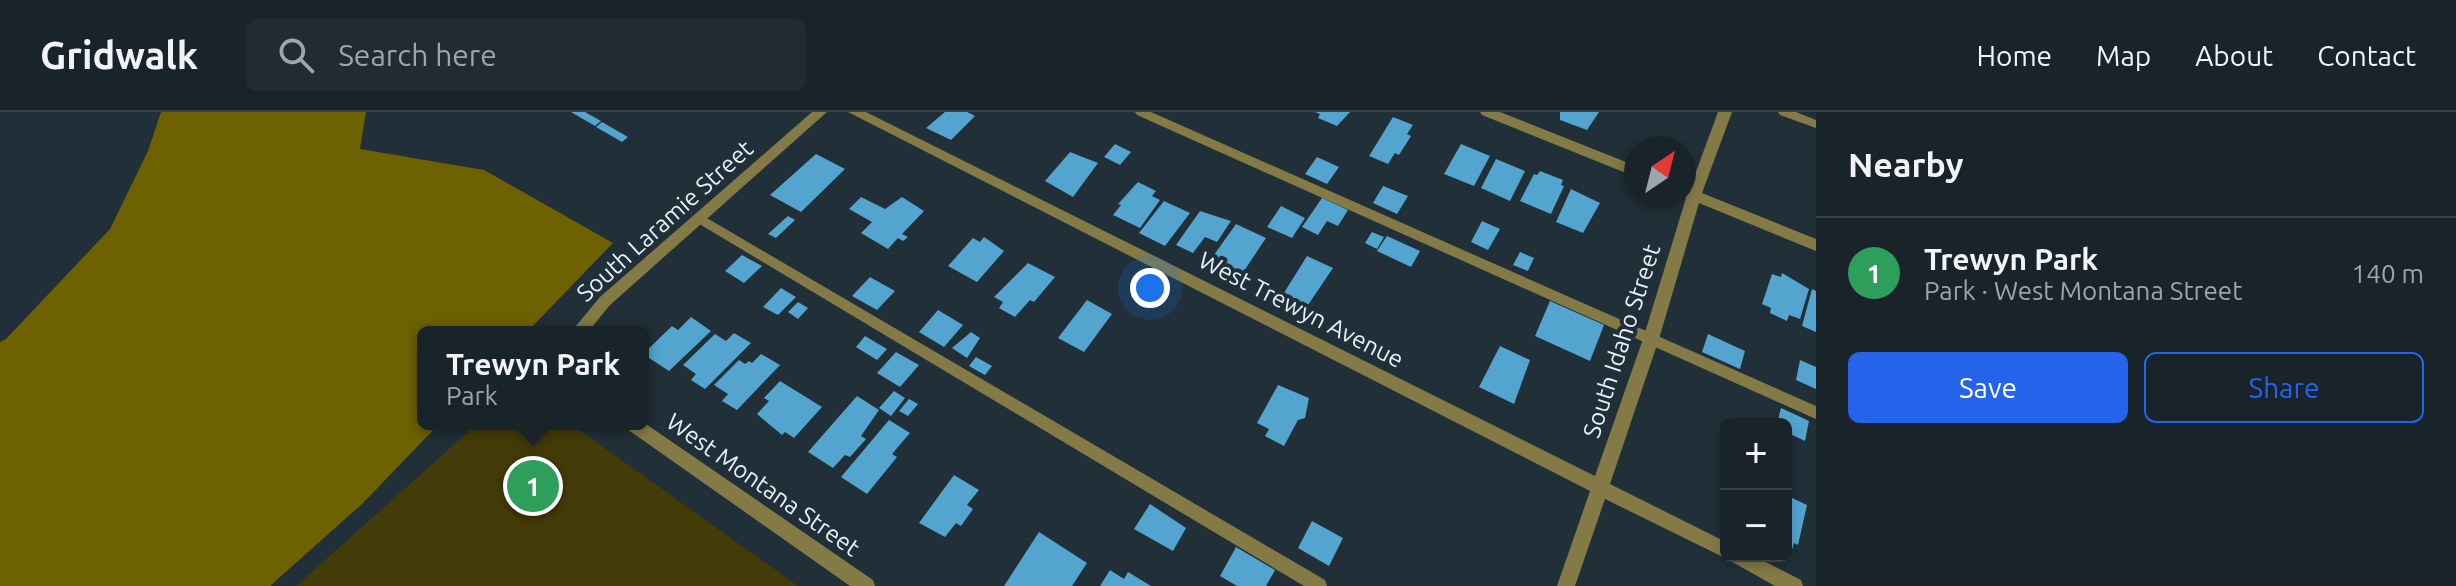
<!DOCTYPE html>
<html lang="en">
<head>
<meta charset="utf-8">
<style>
  body { margin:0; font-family:Ubuntu,sans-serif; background:#212b32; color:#f1f3f6 }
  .controls { position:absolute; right:24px; bottom:24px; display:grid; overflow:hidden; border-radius:12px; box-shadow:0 4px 12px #0003 }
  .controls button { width:72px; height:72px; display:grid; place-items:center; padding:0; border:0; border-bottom:2px solid #364047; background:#18232a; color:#f1f3f6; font:40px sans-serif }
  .compass { position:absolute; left:1624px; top:24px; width:72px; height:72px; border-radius:50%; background:#18232a; box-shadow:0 4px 12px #0003; rotate:35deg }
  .you { position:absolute; left:1150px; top:176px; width:28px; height:28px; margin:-20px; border:6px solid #fff; border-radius:50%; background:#1a73e8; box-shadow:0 0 0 12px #1a73e833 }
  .badge { display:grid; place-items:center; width:52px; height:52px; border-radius:50%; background:#2563eb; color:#fff; font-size:26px; font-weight:700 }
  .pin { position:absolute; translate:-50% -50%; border:4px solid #fff; box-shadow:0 2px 8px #0006 }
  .popup { position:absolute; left:417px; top:214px; width:232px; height:104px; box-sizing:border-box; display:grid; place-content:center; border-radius:12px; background:#18232a; filter:drop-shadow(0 2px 6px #0005); font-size:26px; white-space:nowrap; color:#9fa4a8 }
  .popup b { font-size:30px; color:#f1f3f6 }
  .popup::after { content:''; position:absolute; left:50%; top:100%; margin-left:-16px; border:16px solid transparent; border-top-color:#18232a }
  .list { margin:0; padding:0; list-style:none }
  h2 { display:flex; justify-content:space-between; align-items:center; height:104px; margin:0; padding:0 32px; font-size:34px }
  h2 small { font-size:26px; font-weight:400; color:#9fa4a8 }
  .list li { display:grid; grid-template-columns:52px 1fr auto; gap:24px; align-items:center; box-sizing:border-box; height:112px; padding:0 32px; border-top:2px solid #364047 }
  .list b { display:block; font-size:30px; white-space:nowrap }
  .list p { margin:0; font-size:26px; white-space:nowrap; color:#9fa4a8 }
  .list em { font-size:26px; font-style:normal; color:#9fa4a8 }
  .actions { display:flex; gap:16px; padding:24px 32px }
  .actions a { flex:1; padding:18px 0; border:2px solid #2563eb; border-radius:12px; text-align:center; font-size:28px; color:#2563eb }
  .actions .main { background:#2563eb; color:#fff }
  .icon { flex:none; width:44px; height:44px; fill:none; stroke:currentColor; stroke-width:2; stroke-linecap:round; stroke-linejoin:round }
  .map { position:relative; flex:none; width:1816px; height:474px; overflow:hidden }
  header { display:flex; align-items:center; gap:48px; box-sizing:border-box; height:112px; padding:0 40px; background:#18232a; border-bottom:2px solid #364047 }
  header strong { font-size:38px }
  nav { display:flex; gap:44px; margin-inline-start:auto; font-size:28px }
  .search { width:560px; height:72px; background:#212b32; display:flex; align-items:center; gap:20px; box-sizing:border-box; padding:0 28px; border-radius:12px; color:#9fa4a8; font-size:30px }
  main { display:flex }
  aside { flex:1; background:#18232a }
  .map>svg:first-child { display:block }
  .green { fill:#433b08 }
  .forest { fill:#6e6102 }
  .building { fill:#54a4d0 }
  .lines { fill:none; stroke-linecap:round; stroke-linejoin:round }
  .service { fill:#837a46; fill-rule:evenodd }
  .minor { fill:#837a46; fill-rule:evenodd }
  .tertiary { fill:#837a46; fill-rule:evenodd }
  .labels { text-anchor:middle; stroke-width:8; stroke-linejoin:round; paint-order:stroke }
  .street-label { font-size:24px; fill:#e6f0f6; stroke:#202f38 }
</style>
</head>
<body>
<header>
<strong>Gridwalk</strong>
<div class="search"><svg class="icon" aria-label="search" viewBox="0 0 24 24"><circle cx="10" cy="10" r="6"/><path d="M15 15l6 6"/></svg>Search here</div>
<nav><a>Home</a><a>Map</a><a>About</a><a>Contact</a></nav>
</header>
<main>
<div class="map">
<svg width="1816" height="474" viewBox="0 0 1816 474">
  <rect width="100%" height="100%" fill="#202f38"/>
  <path class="green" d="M477,312h94l227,162h-502z"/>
  <path class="forest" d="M161,0h205l-6,37 124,21 129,73 -86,89h-104v92h16l-76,79 -93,83h-270v-244l6,-3 104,-110 38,-78z"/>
  <path class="building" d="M571,0h14l16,9 -6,5z
    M945,0h22l8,4 -24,24 -25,-12z
    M1315,0h35l-13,14 -19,-8 2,-4z
    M1560,0h39l-12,18 -27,-10z
    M1393,5l20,8 -6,9 4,2 -12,19 -4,-2 -7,11 -19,-8z
    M602,10l26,15 -6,5 -26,-15z
    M1115,32l16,8 -11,13 -16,-8z
    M1461,32l29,12 -16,30 -30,-12z
    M1070,40l28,11 -25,34 -28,-16z
    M816,42l29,15 -44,43 -31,-17z
    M1317,45l22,10 -12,17 -22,-10z
    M1496,47l29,12 -15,30 -29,-13z
    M1540,59l23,9 -2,5 3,1 -13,28 -31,-13 14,-27 3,1z
    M1138,70l18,9 -4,5 8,4 -20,28 -27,-13 8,-10 -3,-1z
    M1383,74l25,10 -11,18 -24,-11z
    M1571,77l29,14 -17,30 -27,-11z
    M861,85l24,12 17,-12 22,14 -22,23 6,3 -5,4 -5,-3 -10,11 -27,-16 11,-11 -23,-13z
    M1322,86l26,12 -10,16 -11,-5 -9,14 -16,-8z
    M1164,89l26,12 -25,33 -26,-13z
    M1281,94l24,12 -13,20 -25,-11z
    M1200,99l31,10 -14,21 -12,-5 -12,16 -17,-8z
    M788,104l7,4 -19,18 -8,-4z
    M1482,109l18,8 -12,21 -17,-8z
    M1236,112l30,14 -26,39 -31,-15z
    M1372,120l12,5 -7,12 -12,-6z
    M1387,124l33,15 -9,16 -34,-16z
    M984,125l20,14 -27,31 -29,-16 25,-28 7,4z
    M1520,140l14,6 -6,13 -15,-6z
    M742,143l20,11 -18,17 -19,-12z
    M1307,144l26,12 -27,40 -24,-12z
    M1028,151l27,14 -21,25 -4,-2 -15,17 -16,-9 4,-6 -9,-5z
    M1782,161l27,16 -9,30 -11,-4 -2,6 -17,-8 1,-5 -9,-4 10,-30 9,3z
    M870,165l25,14 -18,19 -25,-14z
    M781,176l15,9 -18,18 -15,-8z
    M1812,177l4,2v41l-14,-6z
    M1087,188l25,14 -28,38 -26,-14z
    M1550,189l54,24 -14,36 -55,-25z
    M798,190l10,6 -10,11 -10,-7z
    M938,198l25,15 -19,22 -25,-15z
    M691,205l20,14 -42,40 -26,-17 29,-28 6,4z
    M971,220l9,6 -13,20 -15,-10z
    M734,221l17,10 -46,46 -14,-9 5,-6 -13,-9 32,-31 11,7z
    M1708,222l37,17 -5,18 -38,-17z
    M865,224l22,13 -10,11 -21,-13z
    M1500,234l30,14 -16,44 -35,-17z
    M896,240l23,13 -19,22 -23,-14z
    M761,242l19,11 -43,45 -15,-9 6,-7 -14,-9 25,-25 6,4 4,-3 3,2z
    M976,245l16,9 -7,9 -16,-9z
    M1800,248l16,7v22l-20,-9z
    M780,269l42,26 -28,31 -9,-6 -3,3 -25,-21 12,-13 -5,-3z
    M1278,273l31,13 -4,20 -7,2 -14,26 -19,-10 4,-7 -12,-6z
    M894,279l11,7 -14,18 -12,-8z
    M857,284l22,14 -18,26 5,3 -16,18 -5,-2 -12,13 -25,-16z
    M909,287l9,5 -10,12 -9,-5z
    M1781,296l28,13 -4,20 -19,-9v-8h-9z
    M889,308l21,13 -18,21 5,3 -30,37 -26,-17z
    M954,363l25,15 -12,15 6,4 -12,17 -5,-3 -11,14 -26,-14z
    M1786,383l21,10 -9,40 -4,-2 -2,7 -6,-3z
    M1150,392l36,24 -13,23 -39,-22z
    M1312,409l31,17 -14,28 -31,-18z
    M1039,420l48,31 -15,23h-68z
    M1236,435l39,23 -9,16h-29l-17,-10z
    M1110,458l14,9 4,-7 23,14h-51z"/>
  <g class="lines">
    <path class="service" d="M1135,0h16l665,294v13l-679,-304z
      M1778,0h18l20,8v8l-36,-13z
      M700,102l625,366 2,6h-23l-608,-364 -2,-3 2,-3z"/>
    <path class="minor" d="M848,0h18l729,364 48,-137 43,-141 -4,-2 2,-10 6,2 28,-76h14l-30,81 114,46v12l-117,-48 -40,136 -49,145 116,58v14h28l47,24 2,6h-28l-48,-27 -122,-60 -30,87h-18l33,-95z
      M1480,0h20l136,54v11l-154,-62z"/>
    <path class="tertiary" d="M812,0h15l-217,193 -22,27h-17l29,-35z
      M643,310l230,158 2,6h-25l-223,-157 -2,-5h18z"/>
  </g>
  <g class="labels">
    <g class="street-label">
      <text transform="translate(665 109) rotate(-42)" y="8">South Laramie Street</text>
      <text transform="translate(1301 198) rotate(27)" y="8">West Trewyn Avenue</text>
      <text transform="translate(1622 229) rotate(-72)" y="8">South Idaho Street</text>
      <text transform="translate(763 373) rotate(35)" y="8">West Montana Street</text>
    </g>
  </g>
</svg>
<div class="controls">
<button>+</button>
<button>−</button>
</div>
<svg class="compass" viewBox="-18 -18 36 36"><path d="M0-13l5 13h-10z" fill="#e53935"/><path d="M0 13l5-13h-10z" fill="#9fa4a8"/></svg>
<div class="you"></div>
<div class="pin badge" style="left:533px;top:374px;background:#2e9e5b">1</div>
<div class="popup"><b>Trewyn Park</b>Park</div>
</div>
<aside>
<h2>Nearby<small></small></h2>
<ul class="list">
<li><span class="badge" style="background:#2e9e5b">1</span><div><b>Trewyn Park</b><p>Park · West Montana Street</p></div><em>140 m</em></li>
</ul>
<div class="actions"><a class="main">Save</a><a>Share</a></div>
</aside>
</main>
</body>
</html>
